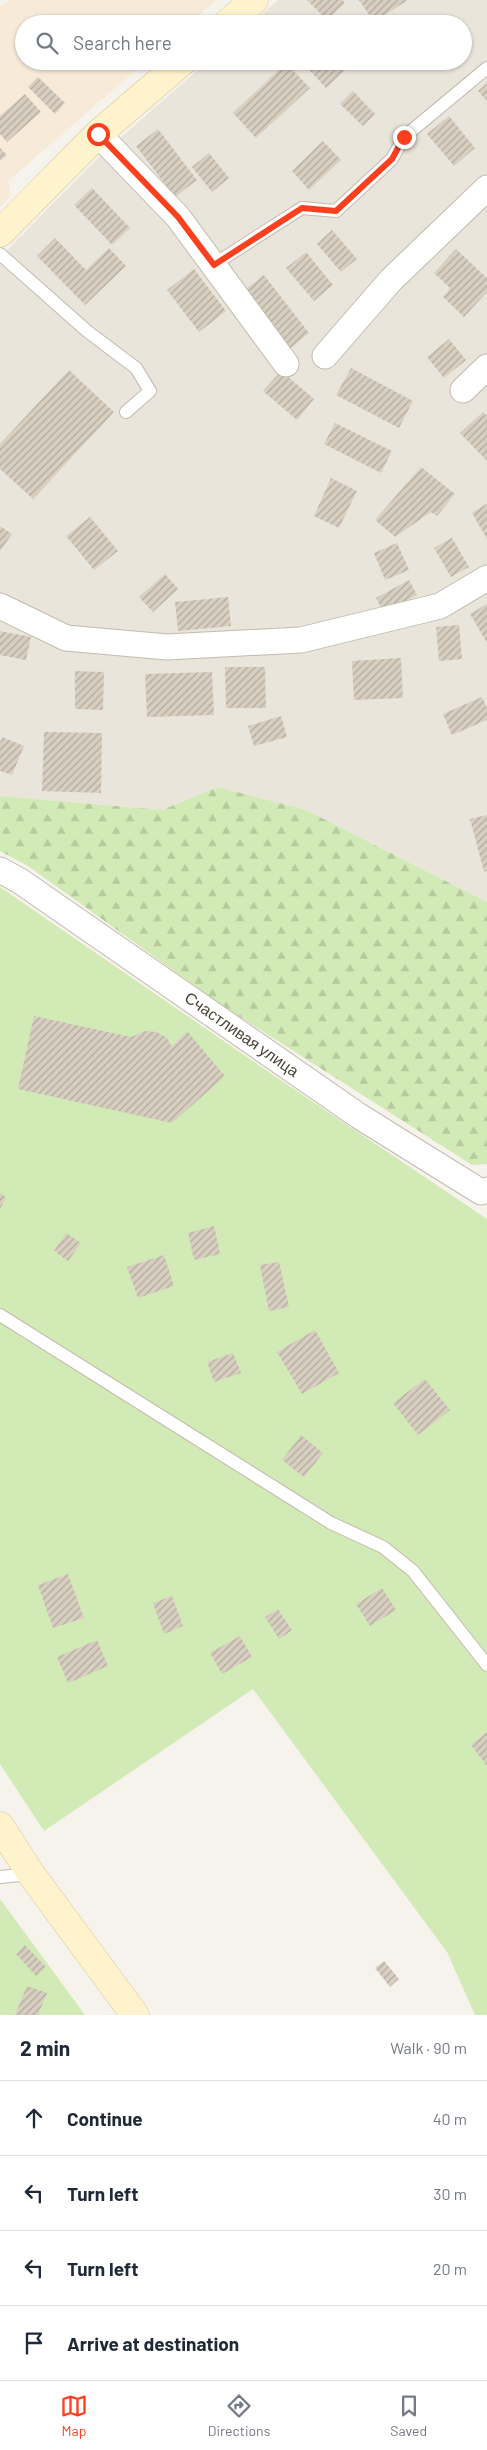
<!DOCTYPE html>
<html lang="en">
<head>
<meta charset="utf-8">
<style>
  body { margin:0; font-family:Barlow,sans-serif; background:#f6f6f7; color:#1f2937 }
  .stop { position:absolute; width:15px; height:15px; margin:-11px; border:4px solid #fc3f1d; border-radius:50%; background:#fff }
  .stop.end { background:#fc3f1d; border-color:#fff; box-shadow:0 1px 5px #0008 }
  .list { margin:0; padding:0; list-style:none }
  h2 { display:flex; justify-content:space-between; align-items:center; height:65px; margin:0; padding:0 20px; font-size:21px }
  h2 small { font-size:16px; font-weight:400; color:#747a83 }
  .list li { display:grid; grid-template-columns:32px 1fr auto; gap:15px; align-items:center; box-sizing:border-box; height:75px; padding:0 20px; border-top:1px solid #e0e1e3 }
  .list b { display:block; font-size:19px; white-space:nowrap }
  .list em { font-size:16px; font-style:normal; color:#747a83 }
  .icon { flex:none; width:28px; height:28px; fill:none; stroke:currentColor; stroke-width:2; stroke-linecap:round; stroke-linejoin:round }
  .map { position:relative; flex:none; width:487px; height:2015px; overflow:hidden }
  .search { position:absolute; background:#fff; box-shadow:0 1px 4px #0004; left:15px; right:15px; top:15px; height:55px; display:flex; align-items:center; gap:12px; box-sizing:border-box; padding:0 18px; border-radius:28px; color:#747a83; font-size:19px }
  .sheet { height:365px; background:#fff }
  nav { display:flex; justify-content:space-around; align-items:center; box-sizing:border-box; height:70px; border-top:1px solid #e0e1e3; background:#fff; font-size:14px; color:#747a83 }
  nav a { display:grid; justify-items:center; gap:2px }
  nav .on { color:#fc3f1d }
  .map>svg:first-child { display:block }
  .residential { fill:#eae5da }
  .commercial { fill:#f7ead8 }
  .forest { fill:url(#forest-firs) }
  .green { fill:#d2eab5 }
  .building { fill:url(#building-hatch) }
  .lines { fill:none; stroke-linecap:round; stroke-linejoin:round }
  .lane-casing { stroke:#c2bbae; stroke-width:14 }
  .street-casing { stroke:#c2bbae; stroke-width:27 }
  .secondary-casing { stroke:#d6c79b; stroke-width:29 }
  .lane { stroke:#fff; stroke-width:12 }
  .street { stroke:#fff; stroke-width:25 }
  .secondary { stroke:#fff3cd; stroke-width:28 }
  .route { stroke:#fc3f1d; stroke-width:6 }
  .labels { text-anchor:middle; stroke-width:4; stroke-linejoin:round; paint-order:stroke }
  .street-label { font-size:16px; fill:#4b4439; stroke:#fff }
</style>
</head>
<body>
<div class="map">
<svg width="487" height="2015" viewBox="0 0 487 2015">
  <defs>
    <pattern id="forest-firs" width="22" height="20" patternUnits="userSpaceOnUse" patternTransform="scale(1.25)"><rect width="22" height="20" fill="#d2eab5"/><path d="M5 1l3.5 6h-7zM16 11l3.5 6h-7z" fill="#b6ca9c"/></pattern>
    <pattern id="building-hatch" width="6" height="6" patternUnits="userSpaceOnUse" patternTransform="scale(1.25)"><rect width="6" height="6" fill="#d8cfc1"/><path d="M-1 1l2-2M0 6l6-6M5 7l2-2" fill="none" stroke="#b1aa9e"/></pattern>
  </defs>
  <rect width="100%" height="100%" fill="#f6f3ec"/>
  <path class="residential" d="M278,0h209v902l-181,-92 -88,-23 -56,23 -162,-14v-539l101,-102 107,-94h255v-37h-212z"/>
  <path class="commercial" d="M9,0h207l-27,24h-165v37h122l-138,120 3,14 -11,12v-201z"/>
  <path class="forest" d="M218,787l88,23 181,92v262l-15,1 -249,-159 -195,-140 -28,-15v-55l162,14z"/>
  <path class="green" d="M0,887l273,188 214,144v796h-12l-28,-63 -194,-263 -209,142 -44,-67z
    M0,1899l85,116h-85z"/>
  <path class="building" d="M307,0h35l3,3 -18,17z
    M359,0h49l-34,22z
    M301,61h48l3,3 -26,24z
    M286,63l24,25 -54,50 -23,-25z
    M38,77l27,26 -10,11 -27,-27z
    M487,83v18l-9,-10z
    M353,91l22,23 -12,12 -23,-22z
    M25,94l16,18 -34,30 -7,-8v-18z
    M449,116l26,32 -21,18 -27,-32z
    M158,129l39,51 -22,17 -39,-51z
    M323,141l18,19 -32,30 -17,-19z
    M0,148l7,7 -7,6z
    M209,153l20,25 -17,14 -20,-25z
    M92,188l38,40 -18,17 -38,-40z
    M332,230l25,29 -16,13 -24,-28z
    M55,238l31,32 23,-22 17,18 -41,39 -48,-49z
    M456,249l31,29v14l-23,25 -21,-20 7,-9 -16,-15z
    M306,252l27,33 -19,16 -28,-33z
    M194,269l32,42 -27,21 -32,-42z
    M264,275l45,58 -22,18 -46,-58z
    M449,339l17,21 -22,18 -17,-21z
    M351,368l62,33 -14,27 -63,-33z
    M69,370l45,42 -81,87 -33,-30v-25z
    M281,371l33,28 -17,21 -34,-29z
    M483,412l4,4v45l-27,-28z
    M335,423l57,28 -11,22 -57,-29z
    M421,467l34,27 -18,22 -6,-4 -36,25 -20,-17z
    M331,478l26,13 -18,37 -25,-12z
    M486,504l1,2v33l-15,-26z
    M90,517l28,34 -24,19 -28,-34z
    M0,526l12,8 -12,17z
    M452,538l17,29 -18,10 -17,-29z
    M397,543l12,27 -24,10 -11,-27z
    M165,574l13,15 -25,23 -14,-15z
    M409,580l8,15 -33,18 -8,-15z
    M228,597l3,29 -53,5 -3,-29z
    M487,604v39l-17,-29z
    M459,625l3,34 -23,2 -3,-34z
    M0,631l31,6 -5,23 -26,-5z
    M401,658l2,40 -49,2 -2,-39z
    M225,667h40l1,41h-40z
    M75,671l29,1 -1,38 -28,-1z
    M212,672l2,43 -67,2 -2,-43z
    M482,697l5,11v12l-35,15 -9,-21z
    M281,716l6,21 -33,9 -6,-20z
    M44,732l58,1 -1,60 -59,-2z
    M2,737l22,9 -12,29 -12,-4v-28z
    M487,815v56l-3,1 -14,-53z
    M34,1016l97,21 14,-6 12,1 10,6 5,9 15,-16 38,45 -53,47 -154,-34z
    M0,1193l6,4 -6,12z
    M214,1226l6,28 -26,6 -6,-27z
    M66,1233l15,10 -13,18 -14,-10z
    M164,1255l10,31 -36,12 -11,-31z
    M279,1262l10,45 -20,4 -9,-46z
    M315,1330l24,43 -37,21 -25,-42z
    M233,1353l8,20 -27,9 -7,-20z
    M425,1379l25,31 -32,25 -25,-32z
    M301,1435l22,18 -19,24 -22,-17z
    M68,1574l16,44 -31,10 -15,-43z
    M382,1588l14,22 -26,16 -14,-22z
    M172,1596l11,30 -19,8 -11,-31z
    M278,1609l14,21 -13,9 -14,-22z
    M240,1636l12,21 -30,17 -12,-21z
    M97,1640l11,26 -40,17 -11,-26z
    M487,1732v34l-16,-21z
    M25,1945l21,22 -10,9 -20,-22z
    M384,1961l15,18 -9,8 -15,-19z
    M27,1986l20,7 -9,22h-23z"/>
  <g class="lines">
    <g class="lane-casing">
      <path id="lane" d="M0,254l87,77 49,37 14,23 -24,21
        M213,265l89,-57 34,3 56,-52 12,-22 83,-69
        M0,1315l331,208 52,24 30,24 74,94
        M0,1877l31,-3"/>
    </g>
    <g class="street-casing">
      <path id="street" d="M98,134l80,83 108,147
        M325,356l66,-76 96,-92
        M463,390l24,-23
        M0,606l66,32 101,9 134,-7 139,-34 47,-28
        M0,870l20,11 339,235 122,76 6,-2"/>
    </g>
    <g class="secondary-casing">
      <path id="secondary" d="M227,24l27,-24
        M0,233l98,-99 85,-73
        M0,1826l31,48 104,141"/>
    </g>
    <use href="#lane" class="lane"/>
    <use href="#street" class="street"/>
    <use href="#secondary" class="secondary"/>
  </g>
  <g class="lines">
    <path class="route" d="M98,134l80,83 36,48 88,-57 34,3 56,-52 12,-22"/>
  </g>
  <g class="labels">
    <g class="street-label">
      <text transform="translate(242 1034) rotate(35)" y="6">Счастливая улица</text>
    </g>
  </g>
</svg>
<div class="stop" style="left:98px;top:134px"></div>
<div class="stop end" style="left:404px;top:137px"></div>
<div class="search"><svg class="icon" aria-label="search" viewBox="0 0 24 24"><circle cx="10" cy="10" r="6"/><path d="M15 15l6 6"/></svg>Search here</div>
</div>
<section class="sheet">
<h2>2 min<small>Walk · 90 m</small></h2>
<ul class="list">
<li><svg class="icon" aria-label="ahead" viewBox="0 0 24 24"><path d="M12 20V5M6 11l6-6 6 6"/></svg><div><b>Continue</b></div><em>40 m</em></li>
<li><svg class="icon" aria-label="left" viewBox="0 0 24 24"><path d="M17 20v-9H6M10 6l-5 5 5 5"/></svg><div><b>Turn left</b></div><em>30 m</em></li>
<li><svg class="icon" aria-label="left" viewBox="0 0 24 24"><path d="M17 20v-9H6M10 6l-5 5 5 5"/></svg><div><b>Turn left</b></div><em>20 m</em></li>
<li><svg class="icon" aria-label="arrive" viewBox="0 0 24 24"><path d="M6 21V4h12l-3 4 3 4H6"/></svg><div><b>Arrive at destination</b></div></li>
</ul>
</section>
<nav>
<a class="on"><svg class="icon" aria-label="map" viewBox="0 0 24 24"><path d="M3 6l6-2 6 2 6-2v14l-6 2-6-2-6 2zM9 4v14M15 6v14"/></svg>Map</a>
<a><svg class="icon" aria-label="directions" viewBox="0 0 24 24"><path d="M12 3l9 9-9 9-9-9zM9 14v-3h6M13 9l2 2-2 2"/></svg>Directions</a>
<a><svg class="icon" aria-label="saved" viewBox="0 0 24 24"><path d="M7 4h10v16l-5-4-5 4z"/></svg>Saved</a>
</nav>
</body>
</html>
